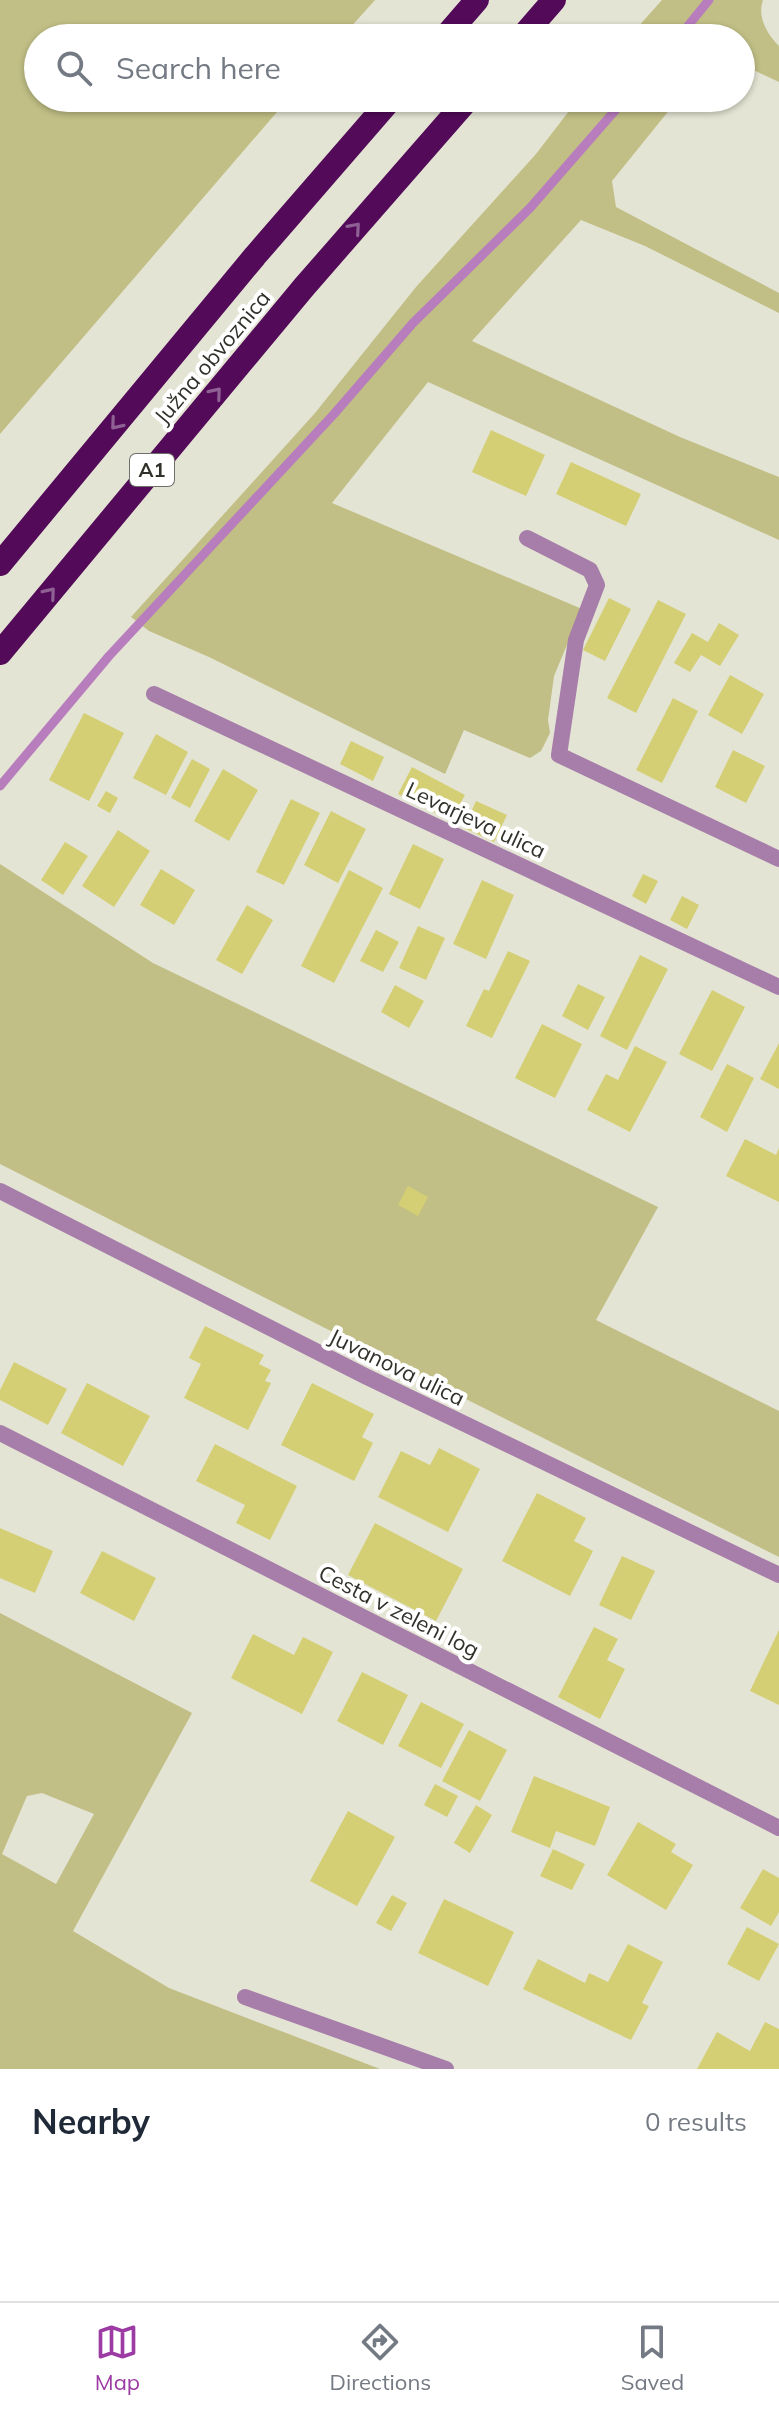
<!DOCTYPE html>
<html lang="en">
<head>
<meta charset="utf-8">
<style>
  body { margin:0; font-family:Mulish,sans-serif; background:#f2f2f3; color:#1f2937 }
  .list { margin:0; padding:0; list-style:none }
  h2 { display:flex; justify-content:space-between; align-items:center; height:104px; margin:0; padding:0 32px; font-size:34px }
  h2 small { font-size:26px; font-weight:400; color:#747a83 }
  .icon { flex:none; width:44px; height:44px; fill:none; stroke:currentColor; stroke-width:2; stroke-linecap:round; stroke-linejoin:round }
  .map { position:relative; flex:none; width:779px; height:2069px; overflow:hidden }
  .search { position:absolute; background:#fff; box-shadow:0 2px 6px #0004; left:24px; right:24px; top:24px; height:88px; display:flex; align-items:center; gap:20px; box-sizing:border-box; padding:0 28px; border-radius:44px; color:#747a83; font-size:30px }
  .sheet { height:232px; background:#fff }
  nav { display:flex; justify-content:space-around; align-items:center; box-sizing:border-box; height:112px; border-top:2px solid #e0e1e3; background:#fff; font-size:22px; color:#747a83 }
  nav a { display:grid; justify-items:center; gap:4px }
  nav .on { color:#9b3ba3 }
  .map>svg:first-child { display:block }
  .green { fill:#c1bf85; fill-rule:evenodd }
  .lines { fill:none; stroke-linecap:round; stroke-linejoin:round }
  .stream { stroke:#b87dbd; stroke-width:9 }
  .building { fill:#d4cf75 }
  .minor { stroke:#a67ea9; stroke-width:16 }
  .motorway { stroke:#520a59; stroke-width:24 }
  .oneway { stroke:#8f6093 }
  .labels { text-anchor:middle; stroke-width:8; stroke-linejoin:round; paint-order:stroke }
  .shield { fill:#fff; stroke:#6f6f6b; stroke-width:2 }
  .shield-label { font-size:20px; font-weight:bold; fill:#31312b }
  .street-label { font-size:22px; fill:#31312b; stroke:#fff }
</style>
</head>
<body>
<div class="map">
<svg width="779" height="2069" viewBox="0 0 779 2069">
  <rect width="100%" height="100%" fill="#e4e4d4"/>
  <path class="green" d="M0,0h375l-34,38h-303v60h251l-289,336z
    M662,0h101c-6,17 4,34 16,46v36l-38,-18v-26h-113z
    M579,98h100l-67,83 4,26 163,86v20l-134,-67 -64,-26 -109,121 208,96 99,40v63l-351,-158 -96,121 250,106 -28,67 -6,44 2,13 -9,18 -11,7 -66,-28 -19,44 -236,-117 -60,-26 -18,-14 184,-204 101,-126 120,-133z
    M0,864l153,99 505,244 -62,113 183,91v146l-779,-393z
    M0,1613l192,100 -119,218 96,57 211,81h-380zM42,1793l52,21 -38,70 -54,-30 25,-58z"/>
  <g class="lines">
    <path class="stream" d="M678,38l31,-38
      M0,786l109,-130 225,-242 79,-91 117,-115 96,-110"/>
  </g>
  <path class="building" d="M491,430l54,25 -19,41 -54,-24z
    M571,462l70,32 -15,32 -70,-32z
    M609,598l22,11 -26,52 -22,-11z
    M658,600l28,14 -50,99 -29,-15z
    M719,623l20,12 -19,31 -19,-11 -11,17 -16,-9 18,-30 16,9z
    M730,675l34,19 -22,40 -34,-19z
    M673,698l25,13 -36,72 -26,-13z
    M84,713l40,20 -35,68 -40,-21z
    M156,734l32,18 -22,43 -33,-17z
    M351,741l33,16 -11,24 -33,-17z
    M733,750l32,16 -19,37 -31,-16z
    M192,759l18,10 -20,39 -19,-10z
    M412,767l53,28 -14,26 -53,-27z
    M223,769l35,21 -29,51 -35,-20z
    M106,791l12,7 -8,15 -13,-7z
    M291,799l29,14 -36,72 -28,-13z
    M476,801l31,14 -13,27 -30,-14z
    M331,811l35,18 -28,54 -34,-18z
    M118,830l32,21 -36,56 -32,-21z
    M65,842l23,14 -25,39 -22,-15z
    M413,844l31,15 -24,50 -31,-15z
    M161,869l34,21 -21,35 -34,-20z
    M349,870l34,18 -49,95 -33,-17z
    M643,874l15,7 -12,23 -14,-8z
    M482,880l32,15 -28,64 -33,-15z
    M682,896l17,9 -12,24 -17,-9z
    M247,905l26,15 -31,54 -26,-14z
    M418,926l27,12 -19,42 -27,-12z
    M376,930l23,12 -16,30 -23,-11z
    M508,951l22,10 -38,77 -26,-12 18,-37 5,2z
    M640,955l28,14 -41,81 -27,-14z
    M578,984l27,13 -17,33 -26,-14z
    M395,985l29,16 -15,27 -28,-16z
    M712,990l33,17 -33,64 -33,-17z
    M542,1024l40,20 -27,54 -40,-20z
    M779,1043v46l-19,-10z
    M635,1046l32,16 -37,70 -43,-22 19,-36 12,6z
    M727,1064l27,14 -27,54 -27,-15z
    M745,1139l31,16 3,-7v54l-53,-26z
    M408,1186l20,11 -10,19 -20,-11z
    M205,1326l59,29 -5,9 12,6 -6,11 6,2 -23,47 -64,-32 17,-34 -12,-6z
    M14,1362l53,27 -19,36 -48,-25v-10z
    M87,1383l63,33 -27,50 -62,-33z
    M312,1383l62,31 -12,23 11,6 -19,38 -73,-36z
    M215,1444l82,42 -27,54 -34,-17 9,-18 -49,-24z
    M439,1448l41,21 -32,63 -70,-35 23,-46 29,14z
    M537,1493l49,25 -12,23 19,10 -23,45 -68,-35z
    M375,1523l88,46 -27,52 -88,-46z
    M0,1528l53,23 -18,42 -35,-15z
    M102,1551l54,27 -22,43 -54,-28z
    M622,1556l33,15 -24,49 -32,-15z
    M594,1627l24,12 -11,21 18,9 -25,50 -42,-22z
    M779,1630v75l-29,-14z
    M253,1634l41,21 9,-18 30,15 -31,62 -71,-36z
    M362,1672l46,23 -25,50 -46,-24z
    M421,1702l43,22 -23,44 -43,-22z
    M469,1730l38,20 -27,51 -38,-20z
    M534,1776l76,31 -15,39 -39,-15 -6,17 -39,-16z
    M435,1784l23,12 -11,21 -23,-12z
    M476,1805l16,10 -22,38 -16,-10z
    M348,1811l47,26 -38,69 -47,-25z
    M638,1822l38,22 -5,8 22,13 -27,45 -59,-35z
    M553,1849l32,15 -13,26 -32,-14z
    M763,1869l16,9v34l-8,14 -31,-18z
    M392,1895l15,8 -16,28 -15,-8z
    M444,1899l70,33 -26,54 -70,-33z
    M747,1927l32,17 -20,37 -32,-17z
    M628,1944l35,18 -21,41 7,3 -18,34 -108,-51 15,-30 47,24 4,-10 19,9z
    M765,2022l14,7v40h-82l20,-37 33,19z"/>
  <g class="lines">
    <path class="minor" d="M527,538l63,32 7,15 -21,55 -17,115 220,104
      M154,694l625,293
      M0,1191l365,185 414,199
      M0,1433l779,395
      M245,1997l201,72"/>
    <path class="motorway" d="M444,38l33,-38
      M521,38l33,-38
      M0,564l255,-308 137,-158
      M0,653l304,-366 165,-189"/>
  </g>
  <defs><path id="oneway-chevron" d="M-2-3.5L2.5 0L-2 3.5" fill="none" stroke-width="1.6" stroke-linecap="round" stroke-linejoin="round" transform="scale(2)"/></defs>
  <g class="oneway">
    <use href="#oneway-chevron" transform="translate(355 228) rotate(-49)"/>
    <use href="#oneway-chevron" transform="translate(216 393) rotate(-50)"/>
    <use href="#oneway-chevron" transform="translate(116 424) rotate(130)"/>
    <use href="#oneway-chevron" transform="translate(50 593) rotate(-50)"/>
  </g>
  <g class="labels">
    <rect class="shield" x="130" y="454" width="44" height="32" rx="6"/>
    <g class="shield-label">
      <text x="152" y="477">A1</text>
    </g>
    <g class="street-label">
      <text transform="translate(212 357) rotate(-50)" y="8">Južna obvoznica</text>
      <text transform="translate(476 820) rotate(25)" y="8">Levarjeva ulica</text>
      <text transform="translate(397 1367) rotate(26)" y="8">Juvanova ulica</text>
      <text transform="translate(399 1611) rotate(27)" y="8">Cesta v zeleni log</text>
    </g>
  </g>
</svg>
<div class="search"><svg class="icon" aria-label="search" viewBox="0 0 24 24"><circle cx="10" cy="10" r="6"/><path d="M15 15l6 6"/></svg>Search here</div>
</div>
<section class="sheet">
<h2>Nearby<small>0 results</small></h2>
<ul class="list">
</ul>
</section>
<nav>
<a class="on"><svg class="icon" aria-label="map" viewBox="0 0 24 24"><path d="M3 6l6-2 6 2 6-2v14l-6 2-6-2-6 2zM9 4v14M15 6v14"/></svg>Map</a>
<a><svg class="icon" aria-label="directions" viewBox="0 0 24 24"><path d="M12 3l9 9-9 9-9-9zM9 14v-3h6M13 9l2 2-2 2"/></svg>Directions</a>
<a><svg class="icon" aria-label="saved" viewBox="0 0 24 24"><path d="M7 4h10v16l-5-4-5 4z"/></svg>Saved</a>
</nav>
</body>
</html>
